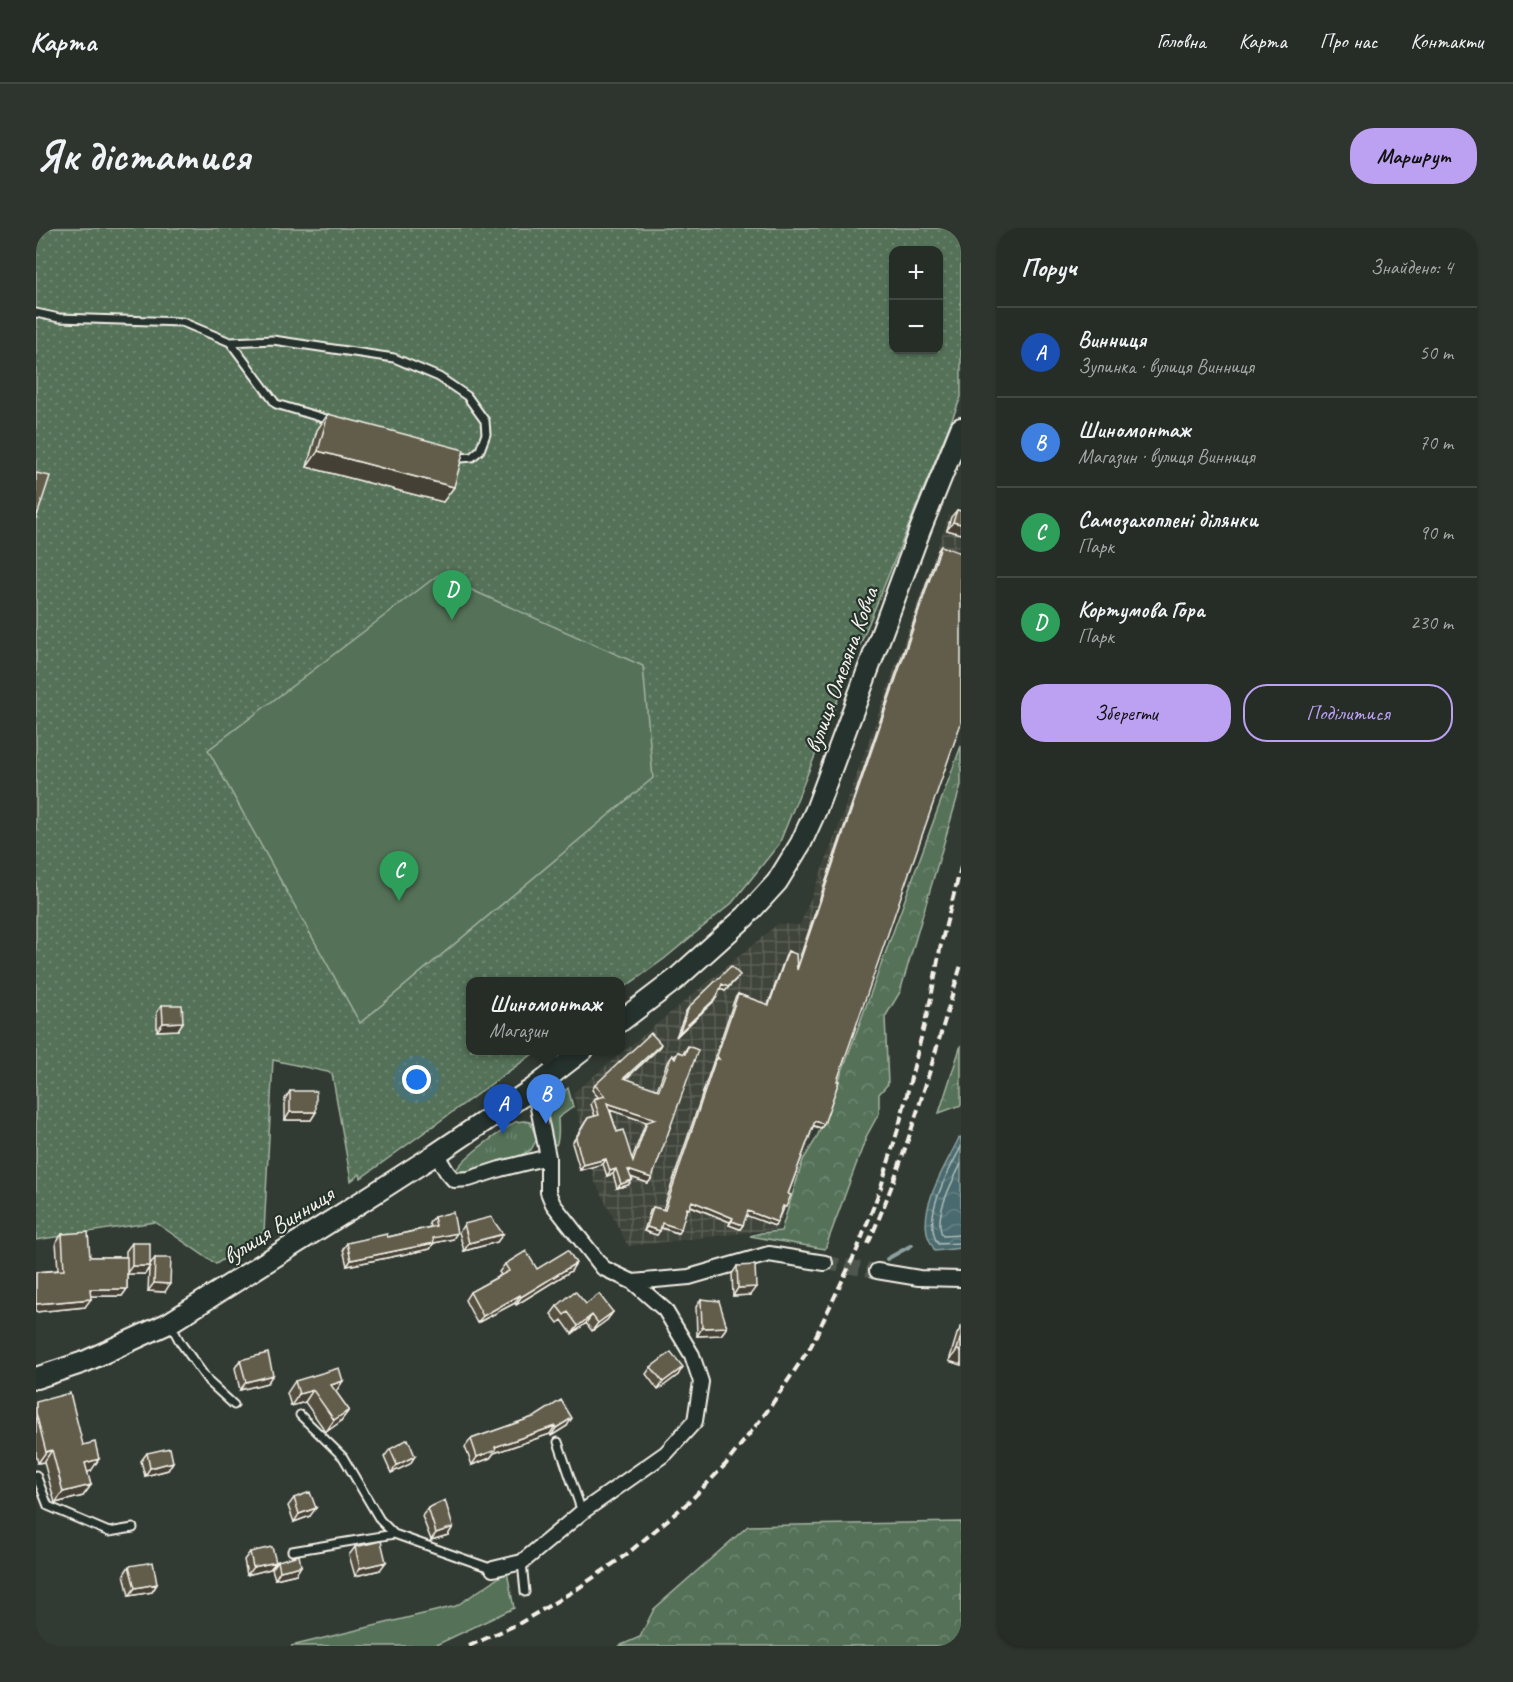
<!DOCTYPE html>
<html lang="uk">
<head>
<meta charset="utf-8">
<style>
  body { margin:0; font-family:Caveat,sans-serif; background:#2e342e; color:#f1f3f6 }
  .controls { position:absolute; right:18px; top:18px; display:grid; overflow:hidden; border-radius:12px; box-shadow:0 2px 4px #0004 }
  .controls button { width:54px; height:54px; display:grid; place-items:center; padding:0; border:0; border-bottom:2px solid #424843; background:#262c26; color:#f1f3f6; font:30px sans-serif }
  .you { position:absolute; left:381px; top:852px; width:21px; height:21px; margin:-15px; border:4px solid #fff; border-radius:50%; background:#1a73e8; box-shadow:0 0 0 9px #1a73e833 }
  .badge { display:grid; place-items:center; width:39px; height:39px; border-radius:50%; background:#bca0f2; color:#fff; font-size:20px; font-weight:700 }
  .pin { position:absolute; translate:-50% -50px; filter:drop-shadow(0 2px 3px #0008) }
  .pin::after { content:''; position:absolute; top:32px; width:21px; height:18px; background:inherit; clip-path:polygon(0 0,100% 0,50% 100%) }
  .popup { position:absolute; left:430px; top:749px; width:159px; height:78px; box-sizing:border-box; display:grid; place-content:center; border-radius:12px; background:#262c26; filter:drop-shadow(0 2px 4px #0005); font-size:20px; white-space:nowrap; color:#a4a7a7 }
  .popup b { font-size:22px; color:#f1f3f6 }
  .popup::after { content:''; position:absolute; left:50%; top:100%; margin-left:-12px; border:12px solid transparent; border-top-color:#262c26 }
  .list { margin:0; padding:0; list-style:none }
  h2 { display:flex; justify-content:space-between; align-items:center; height:78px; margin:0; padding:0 24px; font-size:26px }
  h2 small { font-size:20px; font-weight:400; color:#a4a7a7 }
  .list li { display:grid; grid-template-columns:39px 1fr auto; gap:18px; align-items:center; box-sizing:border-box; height:90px; padding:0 24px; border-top:2px solid #424843 }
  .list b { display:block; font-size:22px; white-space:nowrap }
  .list p { margin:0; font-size:20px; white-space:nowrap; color:#a4a7a7 }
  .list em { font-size:20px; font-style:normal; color:#a4a7a7 }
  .actions { display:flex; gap:12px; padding:18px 24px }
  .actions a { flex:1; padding:14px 0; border:2px solid #bca0f2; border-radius:24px; text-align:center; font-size:21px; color:#bca0f2 }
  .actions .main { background:#bca0f2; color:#111 }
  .map { position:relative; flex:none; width:925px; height:1418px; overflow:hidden; border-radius:24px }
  header { display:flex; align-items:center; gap:36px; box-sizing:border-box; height:84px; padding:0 30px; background:#262c26; border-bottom:2px solid #424843 }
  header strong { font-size:28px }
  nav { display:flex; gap:33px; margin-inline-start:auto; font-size:21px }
  .intro { display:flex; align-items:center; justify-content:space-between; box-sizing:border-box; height:144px; padding:0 36px }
  h1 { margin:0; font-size:42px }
  .button { padding:15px 27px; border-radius:24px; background:#bca0f2; color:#111; font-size:21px; font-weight:700 }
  main { display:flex; gap:36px; padding:0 36px }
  aside { flex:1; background:#262c26; border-radius:24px; box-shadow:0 2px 4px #0004 }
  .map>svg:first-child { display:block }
  .industrial { fill:url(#industrial-grid) }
  .grass { fill:url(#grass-tufts); stroke:#a4b2a0; stroke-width:1.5 }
  .forest { fill:url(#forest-crowns); stroke:#a4b2a0; stroke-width:1.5 }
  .park { fill:url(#park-dots); stroke:#a4b2a0; stroke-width:1.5; fill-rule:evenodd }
  .garden { fill:#547259; stroke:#a4b2a0; stroke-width:1.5 }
  .water { fill:url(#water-waves); stroke:#8da09f; stroke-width:1.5 }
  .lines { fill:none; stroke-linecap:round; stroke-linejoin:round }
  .shore { stroke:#afbbb7; stroke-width:1.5 }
  .stream { stroke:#8da09f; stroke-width:4 }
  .minor-tunnel { stroke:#4f564e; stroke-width:14; stroke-dasharray:14 7; stroke-linecap:butt }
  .service-casing { stroke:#f4f1e8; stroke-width:11 }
  .minor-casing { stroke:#f4f1e8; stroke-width:18 }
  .secondary-casing { stroke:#f4f1e8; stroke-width:24 }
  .service { stroke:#26332d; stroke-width:7 }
  .minor { stroke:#26332d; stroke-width:14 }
  .secondary { stroke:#26332d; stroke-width:20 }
  .rail { stroke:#f4f1e8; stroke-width:4; stroke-dasharray:9 4.5; stroke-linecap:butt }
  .wall { fill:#545040; stroke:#f4f1e8; stroke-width:1.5; fill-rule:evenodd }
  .shaded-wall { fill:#454134; stroke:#f4f1e8; stroke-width:1.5 }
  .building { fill:#625d4b; stroke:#f4f1e8; stroke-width:1.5; fill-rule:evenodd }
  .labels { text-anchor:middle; stroke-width:4.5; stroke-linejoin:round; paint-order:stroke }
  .street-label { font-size:24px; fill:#f4f1e8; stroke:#26332d }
</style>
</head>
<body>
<header>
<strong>Карта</strong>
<nav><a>Головна</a><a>Карта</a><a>Про нас</a><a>Контакти</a></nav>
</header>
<div class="intro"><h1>Як дістатися</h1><a class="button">Маршрут</a></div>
<main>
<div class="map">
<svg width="925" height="1418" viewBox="0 0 925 1418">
  <defs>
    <pattern id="industrial-grid" width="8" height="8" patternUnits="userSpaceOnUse" patternTransform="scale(1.5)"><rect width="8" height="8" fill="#40453a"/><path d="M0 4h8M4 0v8" fill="none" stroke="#5c6056"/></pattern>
    <pattern id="grass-tufts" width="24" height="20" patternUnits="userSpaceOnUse" patternTransform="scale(1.5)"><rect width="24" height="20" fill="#547259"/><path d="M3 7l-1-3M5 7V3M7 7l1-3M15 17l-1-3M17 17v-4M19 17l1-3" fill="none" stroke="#6d8771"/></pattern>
    <pattern id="forest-crowns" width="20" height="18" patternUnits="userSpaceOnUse" patternTransform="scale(1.5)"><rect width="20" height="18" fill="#547259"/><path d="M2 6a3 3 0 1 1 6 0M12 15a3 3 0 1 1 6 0" fill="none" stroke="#6d8771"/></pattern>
    <pattern id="park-dots" width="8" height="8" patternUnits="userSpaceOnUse" patternTransform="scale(1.5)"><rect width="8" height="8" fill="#547259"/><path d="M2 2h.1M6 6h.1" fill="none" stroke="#6d8771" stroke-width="1.8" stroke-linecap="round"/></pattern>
    <pattern id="water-waves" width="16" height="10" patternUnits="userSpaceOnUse" patternTransform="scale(1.5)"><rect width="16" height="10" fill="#486a6e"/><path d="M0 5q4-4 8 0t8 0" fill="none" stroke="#638083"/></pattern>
  </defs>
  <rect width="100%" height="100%" fill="#323b33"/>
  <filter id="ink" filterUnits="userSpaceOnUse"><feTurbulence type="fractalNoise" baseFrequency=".0167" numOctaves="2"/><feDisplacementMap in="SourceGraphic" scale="12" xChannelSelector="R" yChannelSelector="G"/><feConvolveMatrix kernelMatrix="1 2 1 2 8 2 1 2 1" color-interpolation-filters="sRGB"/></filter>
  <g filter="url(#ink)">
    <path class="industrial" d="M913,287l12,4v203l-130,359 9,4 -18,47 -8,-3 -36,100 -150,17 -33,-64 -22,-89 205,-169 22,1 34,-86z"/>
    <path class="grass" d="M532,860l5,19 -15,11c0,8 2,20 -2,27l-3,-2 -4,-10 -2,-28z
      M488,893l6,1 7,17 -6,11 -28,14 -41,12 -7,-4c9,-17 44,-38 60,-50z"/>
    <path class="forest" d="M925,518v39l-61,207 -15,25 3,67 -9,10v19l-12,22 -42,114 -75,-13 11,-3 20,-2 22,-71 13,-21 15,-35 9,-27z
      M925,817v60l-22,8z
      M925,1294v124h-342l21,-9 14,-28 94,-83z"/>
    <path class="park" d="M0,0h925v169l-182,447 -47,59 -68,56 -43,31v-8h-150v68l66,1 -176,127 -1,-4 -9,7 -19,-108 -59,-13 -9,172 -48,32 -61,-42 -119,18zM858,22h44v100h-44z"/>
    <path class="garden" d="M402,347l205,91 10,112 -293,245 -152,-273z
      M471,1344l7,36 -80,38h-143l165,-40z"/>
    <path class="water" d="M925,909v111l-26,3c-3,-6 -7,-12 -8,-18 -6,-30 19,-68 32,-95z"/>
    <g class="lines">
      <path class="shore" d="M925,919c-13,26 -40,69 -23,97l23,-1
        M925,936c-8,16 -29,54 -18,72l18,-1"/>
      <path class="stream" d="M851,1031l25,-14"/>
      <path class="minor-tunnel" d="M789,1035l52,8"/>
      <g class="service-casing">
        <path id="service" d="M0,85l23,5 123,4 48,20 43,-2 121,18 45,19 28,19 18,25 1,13 -6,16 -8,7 -11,1 -8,-2
          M194,114l46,62 57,17
          M135,1097l9,17 29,40 25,23
          M264,1187l43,42 37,63 14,14 99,35
          M522,1214l24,70
          M0,1247l12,31 61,26 24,-4
          M256,1323l102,-17
          M486,1334l3,30"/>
      </g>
      <g class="minor-casing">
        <path id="minor" d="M400,926l11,18 7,8 15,-1 31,-10 48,-12
          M841,1043l42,7 42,1
          M597,1054l56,-5 80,-23 56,9
          M457,1341l29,-7 60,-50 84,-59 29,-32 6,-39 -9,-27 -27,-45 -32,-28 -30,-14 -50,-64 -5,-12v-35l-14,-69"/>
      </g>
      <g class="secondary-casing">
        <path id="secondary" d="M585,793l55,-42 69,-62 32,-35 24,-39 15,-33 104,-280 41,-102
          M0,1150l48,-16 85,-39 175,-110 92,-59 98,-66 49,-38"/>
      </g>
      <use href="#service" class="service"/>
      <use href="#minor" class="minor"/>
      <use href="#secondary" class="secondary"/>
      <path class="rail" d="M832,1016c40,-90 65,-185 93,-279
        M433,1418l51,-23 57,-34 50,-35 63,-53 36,-37 42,-54 43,-64 46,-96 24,-63 18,-61 32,-128 10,-54 20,-77"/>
    </g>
    <path class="wall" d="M292,186l126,73 -11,15 -136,-35 10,-37z
      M921,282l4,1v23l-14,-4 4,-13z
      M905,318l-104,535 -13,43 -3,4 -8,-2 -25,68 -5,17h-1l-7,15 -29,-11 -3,10 -3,4 -11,-4 1,-3 -40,-16 -4,6 -8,21 -17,-5 -4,7 -13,-4 6,-20 3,-4 10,3 72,-212 3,-4 30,11 18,-50 2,-4 9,15 141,-416z
      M704,747l-15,16 -5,-2 -6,12 -38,36 10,-26 3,-4z
      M126,777l21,17 -5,8 -21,1v-19z
      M625,816l-3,5 -32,30 31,11 11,-30 4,-5 2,2 4,-5 5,2 5,-8 -36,132 -4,5 -17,-6 1,3 -4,5 -11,3 -4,-14 -6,2 -4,-12 -23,6 -8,-27 16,-25 7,-2 -4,-12 3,-5 4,-2 -6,-7 3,-5zM574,882l37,12 -3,5 -12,32 -15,-27z
      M254,863l26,21 -5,8h-26v-21z
      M398,989l19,22 -19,4 -4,6 -83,17 -4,-17 4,-6 41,-6 42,-10 -1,-4z
      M428,996l39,10 -6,8 -33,9 -5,-19z
      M26,1006l28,23h36v-6l6,-8 18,21 5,-6 10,34 -17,-1 1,-23 -4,6h-18v15l-5,7h-32l-5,11 -49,5v-40l22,-2 -2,-28z
      M469,1036l32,5 34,2 -55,34 -1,-2 -38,20 -12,-23 5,-8 31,-17 -2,-3z
      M701,1038l13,29 -17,1 -1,-22z
      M665,1071l26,28 -6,8 -24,1 -1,-29z
      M550,1076l27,8 -6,8 -15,11 -6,-8 -14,11 -10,-14 -4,3 -7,-9 6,-8z
      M925,1099v38l-12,-4 8,-27z
      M204,1132l27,23 -27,7 -5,-22z
      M615,1139l27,8 -20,15 -12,-16z
      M259,1153l41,11 13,18 -9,12 -14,10 -21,-30 -14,4 -4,-13z
      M0,1174l47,43 8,26 -4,1 4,13 -8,11 -28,7 -11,-41 -6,1 -2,-8z
      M500,1188l31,10 -16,10 -1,-2 -56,19 -4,5 -18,7 -7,-18 6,-8z
      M354,1221l25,7 -5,8 -19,9 -7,-16z
      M111,1225l26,9 -5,8 -23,6 -4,-15z
      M258,1270l16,18 -16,6 -6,-16z
      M392,1280l20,27 -17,5 -9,-24z
      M319,1319l25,23 -25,6 -6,-21z
      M214,1324l26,10 -6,7 -23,6 -3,-15z
      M242,1333l23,5 -5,8 -21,5 -3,-10z
      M93,1338l28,18 -5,8 -23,4 -5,-22z"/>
    <path class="shaded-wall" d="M282,223l136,36 -11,15 -136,-35z
      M917,294l8,2v10l-14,-4z
      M704,747l-15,16 -6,-3 3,-4z
      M681,769l-3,4 -38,36 3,-4z
      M147,794l-5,8 -21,1 6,-8z
      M625,816l-3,5 -37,34 3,-5z
      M571,875l49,16 -4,5 -48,-16z
      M254,884h26l-5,8h-26z
      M779,893l9,3 -3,4 -9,-3z
      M570,931l-3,5 -23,6 3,-5z
      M580,941l-3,5 -6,2 3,-5z
      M592,942l24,8 -4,5 -23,-8z
      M596,952l-4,5 -11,3 4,-4z
      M656,973l41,17 -3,4 -41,-17z
      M712,983l29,11 -2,4 -30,-11z
      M696,993l11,4 -3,4 -11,-4z
      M626,995l19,6 -3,4 -19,-6z
      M611,999l13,4 -3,4 -13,-4z
      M421,1005l-4,6 -24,5 4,-6z
      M467,1006l-6,8 -33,9 5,-8z
      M398,1015l-4,6 -83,17 4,-6z
      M540,1035l-5,8 -55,34 5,-8z
      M96,1038h18l-5,8h-19z
      M118,1055l16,1 -5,8 -17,-1z
      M720,1059l-6,8 -17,1 5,-8z
      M54,1061h37l-5,7h-38z
      M484,1067l-5,8 -38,20 6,-7z
      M55,1071l-6,8 -49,5v-8z
      M577,1084l-6,8 -15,11 6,-8z
      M556,1087l-6,8 -14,11 6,-8z
      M691,1099l-6,8 -24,1 5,-8z
      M921,1122l4,1v14l-12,-4z
      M647,1139l-5,8 -20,15 5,-8z
      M237,1147l-6,8 -27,7 6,-8z
      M307,1153l-8,12 -4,-8z
      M277,1162l-8,12 -14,4 8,-12z
      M313,1182l-9,12 -14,10 8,-12z
      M536,1190l-5,8 -16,10 5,-8z
      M519,1198l-5,8 -56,19 -4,5 -18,7 5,-8 18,-10z
      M16,1222l-8,12 -6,1 8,-11z
      M379,1228l-5,8 -19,9 6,-8z
      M63,1231l-8,12 -14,4 8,-12z
      M137,1234l-5,8 -23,6 5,-8z
      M55,1257l-8,11 -28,7 8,-11z
      M280,1280l-6,8 -16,6 5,-8z
      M417,1299l-5,8 -17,5 5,-7z
      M240,1334l-6,7 -23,6 6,-8z
      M350,1334l-6,8 -25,6 5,-8z
      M265,1338l-5,8 -21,5 5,-8z
      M121,1356l-5,8 -23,4 6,-8z"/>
    <path class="building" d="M292,186l136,36 -10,37 -136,-36z
      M0,245l14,3 -14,43z
      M921,282l4,1v13l-8,-2z
      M905,318l20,7v170l-124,358h2l-15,43 -9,-3 -27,73 3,1 -5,12 -3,-1 -6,16 -29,-11 -5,14 -11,-4 1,-3 -41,-17 -3,8 -2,-1 -6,21 -19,-6 -2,8 -13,-4 6,-20 12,3 51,-152 3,1 -2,-3 21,-62 31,11 19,-54 8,3 1,16z
      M695,738l9,9 -12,12 -6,-3 -5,13 -38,36 10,-26z
      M126,777h20l1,17 -20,1z
      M615,805l10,11 -37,34 35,12 13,-35 3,4 3,-7 7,2 3,-8 10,4 -46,128 -24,-8 4,10 -11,4 -5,-15 -6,2 -4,-12 -23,6 -7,-27 12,-20 11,-3 -5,-16 11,-3 -10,-11zM571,875l49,16 -9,3 -14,40 -10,-32 -6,2z
      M254,863h26v21h-26z
      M417,984l4,21 -24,5 1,5 -83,17 -4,-17 40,-9 1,3 48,-11 -2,-9z
      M455,989l12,17 -34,9 -5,-19z
      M52,1004l2,25h37v32h-37l1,10 -55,5v-32l28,-2 -2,-36z
      M96,1015h18v23h-18z
      M532,1022l8,13 -55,34 -1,-2 -37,21 -13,-24 39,-21 -4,-7 21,-13 11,18z
      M119,1030h16l-1,26 -16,-1z
      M719,1037l1,22 -18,1 -1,-22z
      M539,1063l11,13 13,-10 14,18 -15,11 -6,-8 -14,11 -10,-14 -4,3 -7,-9z
      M665,1071l18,2 8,26 -25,1z
      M925,1108v15l-4,-1z
      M635,1124l12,15 -20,15 -12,-15z
      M232,1125l5,22 -27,7 -6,-22z
      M303,1140l4,13 -12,4 18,25 -15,10 -21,-30 -14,4 -4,-13z
      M34,1165l13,52 12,-3 4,17 -14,4 6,22 -28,7 -11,-42 -6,2 -10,-39v-11z
      M525,1172l11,18 -16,10 -1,-2 -60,21 1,3 -19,7 -6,-18 65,-23z
      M372,1211l7,17 -18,9 -7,-16z
      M134,1220l3,14 -23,6 -3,-15z
      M274,1264l6,16 -17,6 -5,-16z
      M409,1272l8,27 -17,6 -8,-25z
      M345,1313l5,21 -26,6 -5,-21z
      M236,1319l4,15 -23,5 -3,-15z
      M263,1327l2,11 -21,5 -2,-10z
      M117,1334l4,22 -22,4 -6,-22z"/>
  </g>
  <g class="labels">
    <g class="street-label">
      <text transform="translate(805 442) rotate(-70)" y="8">вулиця Омеляна Ковча</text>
      <text transform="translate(242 997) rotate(-32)" y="8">вулиця Винниця</text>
    </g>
  </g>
</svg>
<div class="controls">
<button>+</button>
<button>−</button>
</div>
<div class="you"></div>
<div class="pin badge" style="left:467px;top:906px;background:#1a4fb4">A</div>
<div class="pin badge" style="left:510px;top:896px;background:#3f7fe0">B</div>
<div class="popup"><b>Шиномонтаж</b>Магазин</div>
<div class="pin badge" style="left:363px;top:673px;background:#2e9e5b">C</div>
<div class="pin badge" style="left:416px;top:392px;background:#2e9e5b">D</div>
</div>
<aside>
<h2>Поруч<small>Знайдено: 4</small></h2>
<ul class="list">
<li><span class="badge" style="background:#1a4fb4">A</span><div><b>Винниця</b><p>Зупинка · вулиця Винниця</p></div><em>50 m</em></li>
<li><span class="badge" style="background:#3f7fe0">B</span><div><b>Шиномонтаж</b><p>Магазин · вулиця Винниця</p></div><em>70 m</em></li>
<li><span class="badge" style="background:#2e9e5b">C</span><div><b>Самозахоплені ділянки</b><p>Парк</p></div><em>90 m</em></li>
<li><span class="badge" style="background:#2e9e5b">D</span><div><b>Кортумова Гора</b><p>Парк</p></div><em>230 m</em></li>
</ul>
<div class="actions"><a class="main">Зберегти</a><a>Поділитися</a></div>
</aside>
</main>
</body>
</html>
